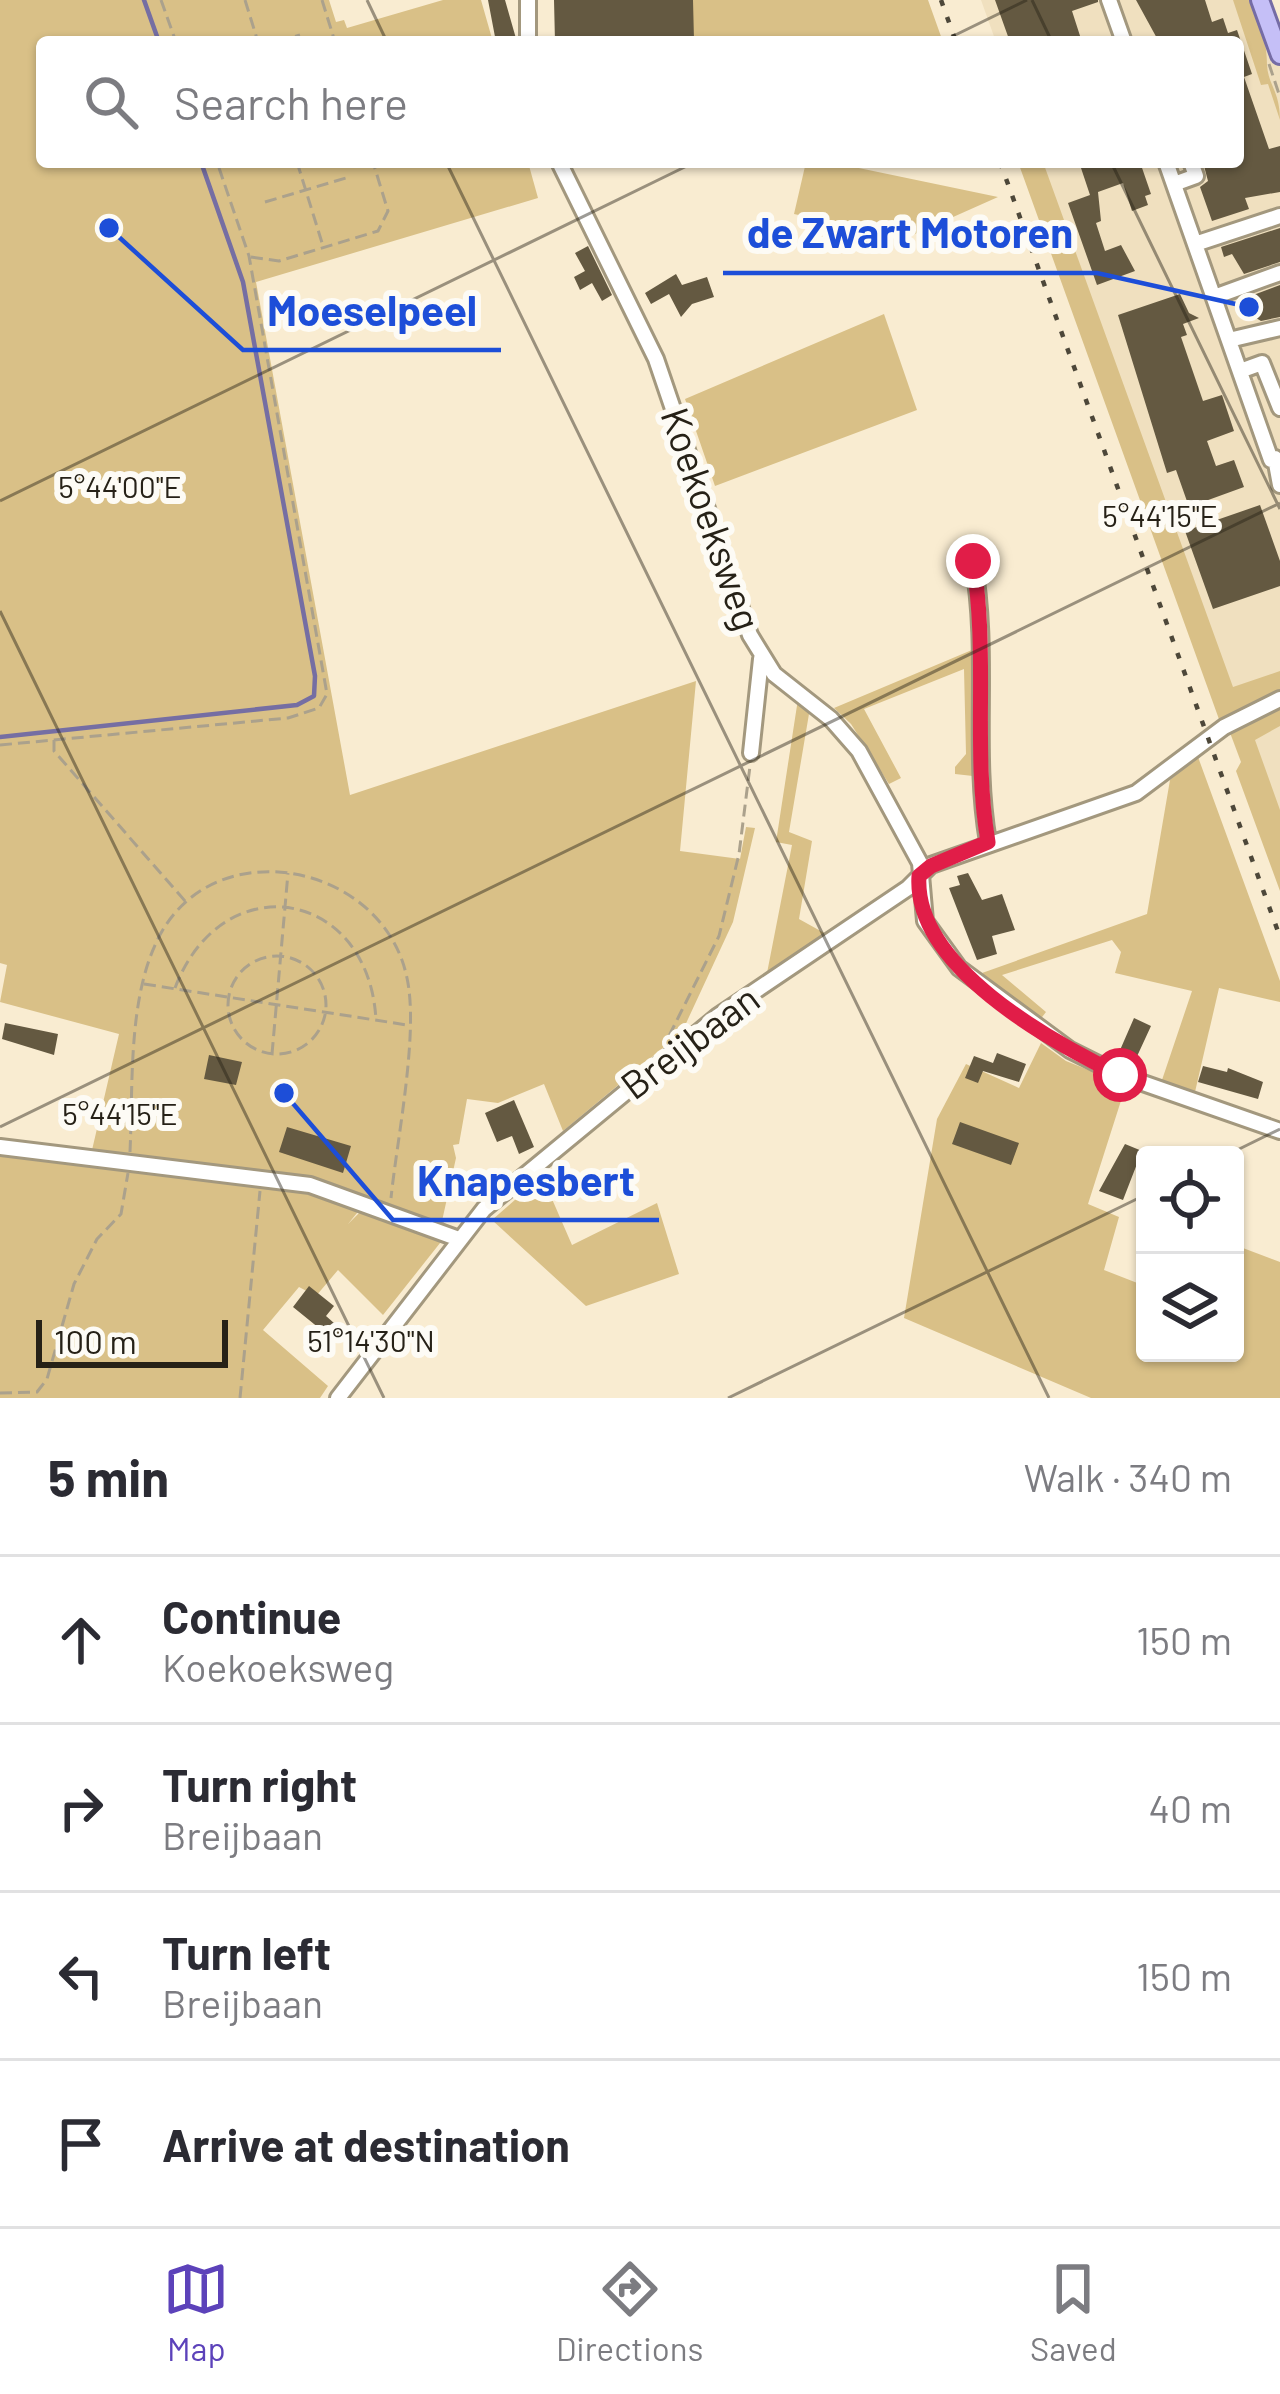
<!DOCTYPE html>
<html lang="en">
<head>
<meta charset="utf-8">
<style>
  body { margin:0; font-family:Barlow,sans-serif; background:#f2f2f3; color:#2b2b33 }
  .controls { position:absolute; right:36px; bottom:36px; display:grid; overflow:hidden; border-radius:12px; box-shadow:0 3px 9px #0004 }
  .controls button { width:108px; height:108px; display:grid; place-items:center; padding:0; border:0; border-bottom:3px solid #e1e1e2; background:#fff; color:#2b2b33; font:60px sans-serif }
  .scale { position:absolute; left:36px; bottom:30px; width:192px; box-sizing:border-box; padding-left:12px; border:6px solid #262117; border-top:0; font-size:33px; line-height:42px; white-space:nowrap; color:#262117; -webkit-text-stroke:9px #fdfbf5; paint-order:stroke }
  .stop { position:absolute; width:36px; height:36px; margin:-27px; border:9px solid #e11d48; border-radius:50%; background:#fff }
  .stop.end { background:#e11d48; border-color:#fff; box-shadow:0 3px 12px #0008 }
  .list { margin:0; padding:0; list-style:none }
  h2 { display:flex; justify-content:space-between; align-items:center; height:156px; margin:0; padding:0 48px; font-size:51px }
  h2 small { font-size:39px; font-weight:400; color:#7c7c81 }
  .list li { display:grid; grid-template-columns:78px 1fr auto; gap:36px; align-items:center; box-sizing:border-box; height:168px; padding:0 48px; border-top:3px solid #e1e1e2 }
  .list b { display:block; font-size:45px; white-space:nowrap }
  .list p { margin:0; font-size:39px; white-space:nowrap; color:#7c7c81 }
  .list em { font-size:39px; font-style:normal; color:#7c7c81 }
  .icon { flex:none; width:66px; height:66px; fill:none; stroke:currentColor; stroke-width:2; stroke-linecap:round; stroke-linejoin:round }
  .map { position:relative; flex:none; width:1280px; height:1398px; overflow:hidden }
  .search { position:absolute; background:#fff; box-shadow:0 3px 9px #0004; left:36px; right:36px; top:36px; height:132px; display:flex; align-items:center; gap:30px; box-sizing:border-box; padding:0 42px; border-radius:12px; color:#7c7c81; font-size:45px }
  .sheet { height:828px; background:#fff }
  nav { display:flex; justify-content:space-around; align-items:center; box-sizing:border-box; height:168px; border-top:3px solid #e1e1e2; background:#fff; font-size:33px; color:#7c7c81 }
  nav a { display:grid; justify-items:center; gap:6px }
  nav .on { color:#5c42ba }
  .map>svg:first-child { display:block }
  .built { fill:#f0e0bf }
  .green { fill:#d9c087 }
  .lines { fill:none; stroke-linecap:round; stroke-linejoin:round }
  .stream { stroke:#756ea3; stroke-width:4.5 }
  .building { fill:#645941 }
  .minor-casing { stroke:#a3987e; stroke-width:20 }
  .major-casing { stroke:#756ca5; stroke-width:22 }
  .path { stroke:#aba18c; stroke-width:3; stroke-dasharray:12 6; stroke-linecap:butt }
  .minor { stroke:#fff; stroke-width:14 }
  .major { stroke:#c5bff7; stroke-width:16 }
  .rail { stroke:#4d4739; stroke-width:4.5; stroke-dasharray:6 12; stroke-linecap:butt }
  .route { stroke:#e11d48; stroke-width:15 }
  .ticks { fill:none; stroke:#262117; stroke-width:3; stroke-opacity:0.45 }
  .labels { text-anchor:middle; stroke-width:12; stroke-linejoin:round; paint-order:stroke }
  .street-label { font-size:39px; fill:#262117; stroke:#fdfbf5 }
  .ticks-label { font-size:30px; text-anchor:middle; fill:#262117; stroke:#fdfbf5; stroke-width:12; stroke-linejoin:round; paint-order:stroke }
  .leader { fill:none; stroke:#1d4ed8; stroke-width:4.5 }
  .callout-dot { fill:#1d4ed8; stroke:#fdfbf5; stroke-width:4.5 }
  .callout-label { font-size:42px; text-anchor:middle; font-weight:bold; fill:#1d4ed8; stroke:#fdfbf5; stroke-width:12; stroke-linejoin:round; paint-order:stroke }
</style>
</head>
<body>
<div class="map">
<svg width="1280" height="1398" viewBox="0 0 1280 1398">
  <rect width="100%" height="100%" fill="#f9ecd1"/>
  <path class="built" d="M981,0h283l16,48v801l-242,-687h200v-120h-242z"/>
  <path class="green" d="M0,0h329l7,22 8,-2 3,8 96,-28h38l12,42h-451v120h486l10,36 -282,84 94,513 346,-114 -16,170 60,8 6,-32 9,1 -22,94 -51,110 -119,99 -19,-47 -46,19 -31,-4 -8,45 -6,1 3,13 -14,63 10,8 -86,-27 -18,22 12,-12 84,26 -61,77 -45,-45 -22,26 -17,-9 -36,43 65,56 -8,12h-320v-247l89,12 30,-129 -119,-32 7,-37 -7,-2z
    M693,0h235l15,42h-251z
    M1233,0h21c8,23 13,46 13,65 1,20 13,26 13,55l-12,-36 -7,1z
    M806,162h24l168,35 -92,41 -112,-24z
    M1018,162h25l190,525 47,-16v21l-60,30z
    M884,314l33,96 -202,76 -30,-87z
    M979,647l-6,129 -18,-2v-7l11,-13 -2,-85 -100,40 37,69 -12,6 -38,-60 -17,-16z
    M798,699l12,9 -21,124 23,9 -13,78 27,15 -59,39 25,-128 -16,-3z
    M1280,704v22l-25,14 25,70v81l-44,-120 5,-9 -12,-32z
    M1198,757l82,224v21l-61,-14 -24,104 -33,-12 30,-89 -77,-18 6,-21 -9,-12 -110,35 44,37 -7,9 -57,-48 165,-59 23,-134z
    M1041,1043l25,18 60,24 -38,119 31,13 -15,53 41,16v67h90v-108l45,17v136h-189l-187,-80 33,-199 29,-55 53,24z
    M542,1176l30,69 85,-42 22,71 -93,32 -94,-86z"/>
  <g class="lines">
    <path class="stream" d="M144,0l15,42
      M0,737l297,-32 17,-9 1,-20 -72,-394 -42,-120"/>
  </g>
  <path class="building" d="M488,0h17l12,42h-21z
    M554,0h139l1,40 -139,2z
    M995,0h103v2l-26,9 10,31h-72z
    M1136,0h69l7,22 11,-4 5,15 9,-3 15,44 -8,3 25,72 11,-3v46l-35,6 4,11 -37,12 -12,-34 8,-6 -5,-19h35v-120h-79z
    M1079,162h61l11,32 -6,2 3,9 -16,6 -9,-28 -25,9 3,29 -5,2 9,28 16,-6 14,26 -38,14 -29,-82 22,-8z
    M1280,228v34l-36,12 -12,-20 -8,3 -3,-10z
    M588,246l24,49 -10,6 -10,-18 -12,7 -6,-13 11,-6 -10,-18z
    M676,274l6,11 25,-8 7,20 -22,7 -11,13 -12,-23 -18,10 -6,-11z
    M1280,285v32l-19,4 -18,-11 -3,-10z
    M1180,294l9,19 10,5 -16,6 4,11 -6,2 22,64 19,-6 12,36 -27,10 9,25 18,-6 10,27 -55,20 -13,-37 -9,3 -49,-158z
    M1260,505l20,56v25l-67,23 -28,-78z
    M968,873l14,27 20,-6 13,36 -23,6 5,18 -20,6 -28,-72 11,-3 -3,-9z
    M1134,1018l17,8 -18,39 -16,-8z
    M5,1023l53,11 -4,21 -52,-16z
    M997,1053l29,11 -7,18 -36,-11 -5,12 -13,-5 9,-22 19,7z
    M209,1055l33,7 -6,23 -32,-6z
    M1203,1066l24,6 1,-4 35,14 -5,17 -60,-17z
    M514,1100l20,47 -15,7 -7,-18 -15,6 -12,-29z
    M960,1122l59,21 -8,22 -59,-21z
    M287,1127l64,19 -8,27 -64,-21z
    M1125,1144l17,7 -19,49 -24,-9z
    M309,1286l25,20 -8,10 17,15 -8,10 -42,-34z"/>
  <g class="lines">
    <g class="minor-casing">
      <path id="minor" d="M528,0v42
        M1109,0l15,42
        M559,162l97,197 94,276 24,39 57,45 28,32 61,112 5,58 34,47 111,82 50,25 160,56
        M1166,162l105,298
        M1174,184l22,-8 -5,-14
        M1195,244l85,-28
        M1214,297l66,-24
        M1229,340l51,-12
        M1240,371l22,-8 18,45
        M1275,458l5,27
        M973,561c17,94 -1,187 15,281
        M751,753l10,-94
        M0,1147l310,38 149,54
        M338,1398l146,-189 234,-193 190,-128 23,-23 205,-72 88,-66 56,-28"/>
    </g>
    <g class="major-casing">
      <path id="major" d="M1260,0l20,55"/>
    </g>
    <path class="path" d="M161,0l15,42
      M245,0l13,42
      M322,0l13,42
      M278,42l22,-7
      M1269,64l11,33
      M297,162l26,84
      M265,202l81,-24
      M251,257l28,4 99,-30 10,-20 -15,-49
      M54,740v11l131,150
      M0,745l288,-27 31,-10 8,-14 -78,-438 -32,-94
      M228 1005a49 49 0 1 1 98 0a49 49 0 1 1-98 0Z
      M144,984l263,41
      M175,988c47,-124 194,-100 201,32
      M669,1036l50,-100 20,-82 11,-88
      M272,1054l16,-181
      M130,1152c3,-66 -2,-149 26,-209 52,-115 227,-82 251,35 12,55 -10,161 -16,220
      M0,1393l37,-1 10,-13 27,-95 23,-45 24,-25 7,-41
      M240,1398l20,-207"/>
    <use href="#minor" class="minor"/>
    <use href="#major" class="major"/>
    <path class="rail" d="M941,0l15,42
      M1000,162l280,775"/>
  </g>
  <g class="lines">
    <path class="route" d="M973,561c16,94 -1,188 15,281l-57,24 -12,10c-6,90 131,165 201,199"/>
  </g>
  <path class="ticks" d="M367,0l20,42M1032,0l20,42M941,42l86,-42M446,162l603,1236M1111,162l169,347M0,501l695,-339M0,611l384,787M0,1127l1280,-624M1227,1155l53,-26M728,1398l417,-203"/>
  <g class="labels">
    <g class="street-label">
      <text transform="translate(711 519) rotate(71)" y="14">Koekoeksweg</text>
      <text transform="translate(690 1042) rotate(-37)" y="14">Breijbaan</text>
    </g>
  </g>
  <g class="ticks-label">
    <text x="120" y="498">5°44'00"E</text>
    <text x="1160" y="527">5°44'15"E</text>
    <text x="120" y="1125">5°44'15"E</text>
    <text x="371" y="1352">51°14'30"N</text>
  </g>
  <path class="leader" d="M1249 307L1097 273H723M109 228L243 350H501M284 1093L393 1220H659"/>
  <g class="callout-dot">
    <circle cx="1249" cy="307" r="12"/>
    <circle cx="109" cy="228" r="12"/>
    <circle cx="284" cy="1093" r="12"/>
  </g>
  <g class="callout-label">
    <text x="910" y="248">de Zwart Motoren</text>
    <text x="372" y="326">Moeselpeel</text>
    <text x="526" y="1196">Knapesbert</text>
  </g>
</svg>
<div class="controls">
<button><svg class="icon" aria-label="locate" viewBox="0 0 24 24"><circle cx="12" cy="12" r="6"/><path d="M12 2v4M12 18v4M2 12h4M18 12h4"/></svg></button>
<button><svg class="icon" aria-label="layers" viewBox="0 0 24 24"><path d="M12 4l9 5-9 5-9-5zM3 14l9 5 9-5"/></svg></button>
</div>
<div class="scale">100 m</div>
<div class="stop" style="left:1120px;top:1075px"></div>
<div class="stop end" style="left:973px;top:561px"></div>
<div class="search"><svg class="icon" aria-label="search" viewBox="0 0 24 24"><circle cx="10" cy="10" r="6"/><path d="M15 15l6 6"/></svg>Search here</div>
</div>
<section class="sheet">
<h2>5 min<small>Walk · 340 m</small></h2>
<ul class="list">
<li><svg class="icon" aria-label="ahead" viewBox="0 0 24 24"><path d="M12 20V5M6 11l6-6 6 6"/></svg><div><b>Continue</b><p>Koekoeksweg</p></div><em>150 m</em></li>
<li><svg class="icon" aria-label="right" viewBox="0 0 24 24"><path d="M7 20v-9h11M14 6l5 5-5 5"/></svg><div><b>Turn right</b><p>Breijbaan</p></div><em>40 m</em></li>
<li><svg class="icon" aria-label="left" viewBox="0 0 24 24"><path d="M17 20v-9H6M10 6l-5 5 5 5"/></svg><div><b>Turn left</b><p>Breijbaan</p></div><em>150 m</em></li>
<li><svg class="icon" aria-label="arrive" viewBox="0 0 24 24"><path d="M6 21V4h12l-3 4 3 4H6"/></svg><div><b>Arrive at destination</b></div></li>
</ul>
</section>
<nav>
<a class="on"><svg class="icon" aria-label="map" viewBox="0 0 24 24"><path d="M3 6l6-2 6 2 6-2v14l-6 2-6-2-6 2zM9 4v14M15 6v14"/></svg>Map</a>
<a><svg class="icon" aria-label="directions" viewBox="0 0 24 24"><path d="M12 3l9 9-9 9-9-9zM9 14v-3h6M13 9l2 2-2 2"/></svg>Directions</a>
<a><svg class="icon" aria-label="saved" viewBox="0 0 24 24"><path d="M7 4h10v16l-5-4-5 4z"/></svg>Saved</a>
</nav>
</body>
</html>
